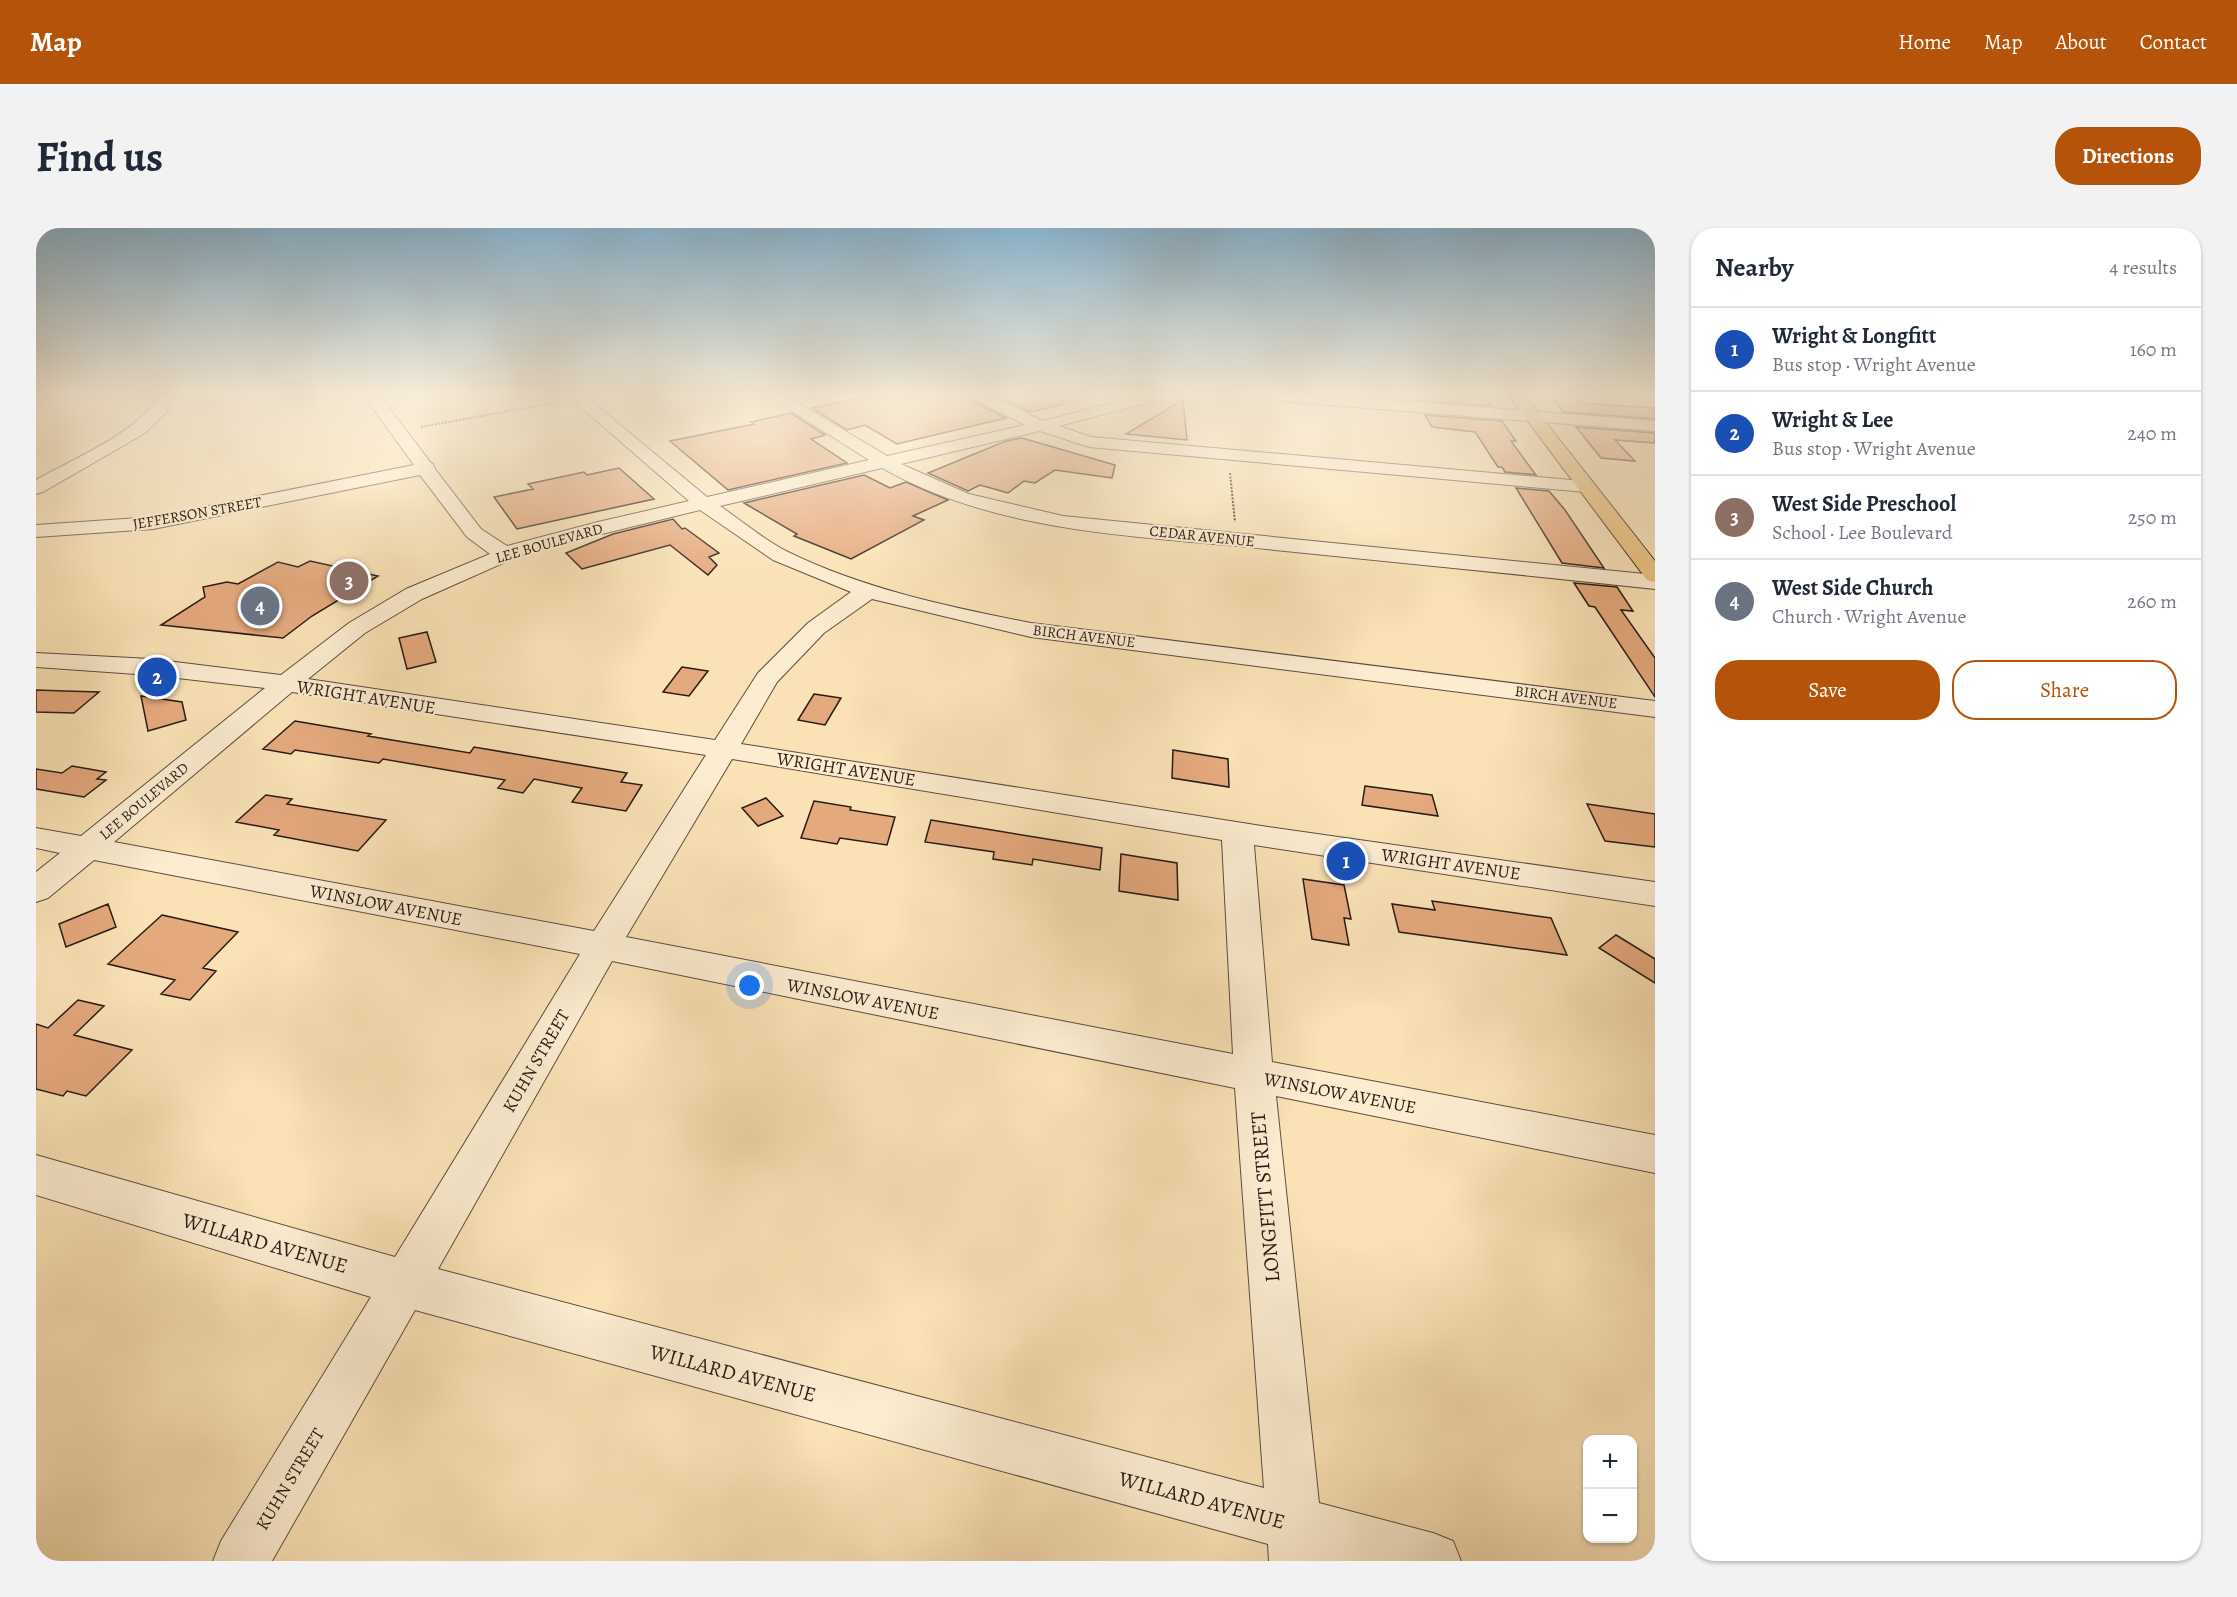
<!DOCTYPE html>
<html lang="en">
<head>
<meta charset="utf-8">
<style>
  body { margin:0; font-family:Alegreya,serif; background:#f2f2f3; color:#1f2937 }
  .controls { position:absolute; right:18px; bottom:18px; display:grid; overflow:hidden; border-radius:12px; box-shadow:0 2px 4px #0004 }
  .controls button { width:54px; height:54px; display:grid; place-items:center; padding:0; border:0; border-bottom:2px solid #e0e1e3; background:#fff; color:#1f2937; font:30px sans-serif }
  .you { position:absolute; left:714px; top:758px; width:21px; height:21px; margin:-15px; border:4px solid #fff; border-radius:50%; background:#1a73e8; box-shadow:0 0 0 9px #1a73e833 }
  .badge { display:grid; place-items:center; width:39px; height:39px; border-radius:50%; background:#b45309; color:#fff; font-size:20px; font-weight:700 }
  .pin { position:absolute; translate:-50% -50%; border:3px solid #fff; box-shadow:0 2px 6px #0006 }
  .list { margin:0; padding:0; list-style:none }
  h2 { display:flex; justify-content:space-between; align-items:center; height:78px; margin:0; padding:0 24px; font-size:26px }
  h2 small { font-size:20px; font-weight:400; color:#747a83 }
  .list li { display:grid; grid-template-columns:39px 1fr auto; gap:18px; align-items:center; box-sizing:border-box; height:84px; padding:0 24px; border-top:2px solid #e0e1e3 }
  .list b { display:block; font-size:22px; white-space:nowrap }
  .list p { margin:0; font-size:20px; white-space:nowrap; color:#747a83 }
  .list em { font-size:20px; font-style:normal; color:#747a83 }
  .actions { display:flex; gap:12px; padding:18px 24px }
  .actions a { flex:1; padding:14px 0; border:2px solid #b45309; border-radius:24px; text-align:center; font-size:21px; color:#b45309 }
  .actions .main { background:#b45309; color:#fff }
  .map { position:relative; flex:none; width:1619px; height:1333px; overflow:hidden; border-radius:24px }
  header { display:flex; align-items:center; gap:36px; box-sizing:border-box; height:84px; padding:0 30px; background:#b45309; color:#fff }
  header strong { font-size:28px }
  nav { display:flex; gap:33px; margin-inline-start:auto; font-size:21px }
  .intro { display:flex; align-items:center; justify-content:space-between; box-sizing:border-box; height:144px; padding:0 36px }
  h1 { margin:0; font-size:42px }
  .button { padding:15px 27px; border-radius:24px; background:#b45309; color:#fff; font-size:21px; font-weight:700 }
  main { display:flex; gap:36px; padding:0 36px }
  aside { flex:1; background:#fff; border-radius:24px; box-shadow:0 2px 4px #0004 }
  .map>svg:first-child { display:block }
  .building { fill:#e5a97e; stroke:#281b16; stroke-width:1.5 }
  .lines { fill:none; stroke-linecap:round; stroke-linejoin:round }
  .minor-casing { stroke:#5c4d3e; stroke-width:2 }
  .major-casing { stroke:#281b16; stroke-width:2 }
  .path { stroke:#281b16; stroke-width:2; stroke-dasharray:2 1.5; stroke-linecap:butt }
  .minor { fill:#fcecd0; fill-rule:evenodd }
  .major { fill:#edc17b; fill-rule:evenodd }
  .labels { text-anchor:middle; stroke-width:4.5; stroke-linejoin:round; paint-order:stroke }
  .far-street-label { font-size:15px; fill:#281b16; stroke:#fcecd0 }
  .street-label { font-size:18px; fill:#281b16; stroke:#fcecd0 }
  .near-street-label { font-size:21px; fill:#281b16; stroke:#fcecd0 }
</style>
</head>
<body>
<header>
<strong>Map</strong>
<nav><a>Home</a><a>Map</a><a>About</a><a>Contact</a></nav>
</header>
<div class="intro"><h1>Find us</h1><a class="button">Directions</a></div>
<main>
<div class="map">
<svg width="1619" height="1333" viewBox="0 0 1619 1333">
  <rect width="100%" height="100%" fill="#fae2b6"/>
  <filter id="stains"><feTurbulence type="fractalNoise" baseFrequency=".00333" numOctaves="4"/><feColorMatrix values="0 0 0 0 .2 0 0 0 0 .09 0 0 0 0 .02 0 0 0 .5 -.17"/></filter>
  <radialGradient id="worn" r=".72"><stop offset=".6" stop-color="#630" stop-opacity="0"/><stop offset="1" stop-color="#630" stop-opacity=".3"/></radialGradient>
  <path class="building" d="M834,168h98l4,5 34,17 -109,26 -32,-19 -18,5 -35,-22z
    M959,168h68l1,8 -34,8z
    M1378,168l71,1 6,9 -75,-6z
    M1521,168h16l6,7 76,5v11l-92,-7 -10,-13z
    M1147,172l4,40 -61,-6z
    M755,185l34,22 -14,4 36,24 -119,27 -58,-49 84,-17 -3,-2z
    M1389,187l77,6 14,20h-5l25,34 -31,-3 -3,-5h-4l-23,-35 -43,-5z
    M1540,199l79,6v10l-40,-3 20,21 -34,-3z
    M986,210l93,27 -3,13 -57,-8 -20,13 -11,-2 -16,12 -28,-8 -12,6 -40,-18 78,-32z
    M583,240l35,31 -137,30 -23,-32 39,-8 -5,-5 56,-12 3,3z
    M828,247l26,13 16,-6 42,18 -35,16 11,4 -73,39 -57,-23 3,-2 -53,-31z
    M1480,260l33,3 16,19 39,58 -42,-5z
    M637,291l9,10 3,-1 34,25 -10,4 8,8 -9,10 -38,-30 -88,24 -16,-16 47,-19z
    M274,333l68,15 -66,40 -29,22 -122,-13 44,-28 -2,-10 24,-5 11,2 40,-22 20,5z
    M1538,355l43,4 16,24 -12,-1 34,48v39l-60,-90 -6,-1z
    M391,404l9,30 -29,7 -8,-31z
    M646,439l26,4 -19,25 -26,-4z
    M0,462l29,1 34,1 -25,21 -38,-1z
    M778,466l27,4 -16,27 -27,-5z
    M105,468l41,6 4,18 -38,11z
    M259,493l76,13 -3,2 102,17 4,-6 153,26 -6,9 21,3 -16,26 -54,-9 10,-14 -48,-9 -11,14 -25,-5 7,-8 -122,-21 -4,4 -84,-13 -4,4 -28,-5z
    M1137,522l55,9 1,28 -57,-9z
    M36,538l34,6 -9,7 9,1 -22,17 -48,-8v-20l26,4z
    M1329,558l67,9 6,21 -76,-11z
    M230,567l26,4 -5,5 99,16 -28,31 -84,-16 5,-5 -43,-8z
    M730,570l17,18 -25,10 -16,-18z
    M778,573l37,6 -1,3 45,7 -8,28 -47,-7 -3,6 -36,-6z
    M1551,576l68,10v33l-50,-6z
    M895,592l171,28 -2,22 -67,-11 -1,6 -39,-6 1,-7 -69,-10z
    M1085,626l56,9 1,37 -59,-9z
    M1267,651l41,6 7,34 -7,-1 5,27 -37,-6z
    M1396,673l119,17 16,37 -168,-23 -7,-28 43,6z
    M72,676l8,23 -50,20 -7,-23z
    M126,687l76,17 -35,36 13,3 -26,29 -29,-6 14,-14 -67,-16z
    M1580,707l39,24v24l-56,-35z
    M42,772l26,6 -30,29 58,15 -46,46 -19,-5 -4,5 -27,-7v-65l12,4z"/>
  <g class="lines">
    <g class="minor-casing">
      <path id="minor" d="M0,168h13l-3,3 -10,3z
        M122,168h16l-8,17 -21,20 -102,59 -7,2v-14c33,-19 107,-50 122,-84z
        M328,168h16l51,67 2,1 2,5 46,60 26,17 91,-24 91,-21 -121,-105h17l122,101 162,-37 -101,-64h19l100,60 138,-31 -52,-26 -3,-3h20l53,25 96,-25h26l-3,3 -103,27 32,11 502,45 2,4 -2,4 -7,2 -497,-45 -49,-16 -139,33 68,30 94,22 592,59v14c-130,-14 -259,-27 -389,-40 -130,-14 -267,-15 -384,-81l-162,38c22,15 44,34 68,46 75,37 162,55 243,71l624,78v16l-624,-80 -159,-38 -48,34 -47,49 -36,62 527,83 387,55v24l-401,-61 18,217 383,73v38l-379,-77 43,407 114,30 20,8 8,20h-192l-1,-17 -853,-234 -143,251h-59l8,-20 150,-244 -335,-102v-40l359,102 185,-303 -486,-94 -46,38 -12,4v-30l24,-19 -24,-5v-20l45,8 184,-148 -114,-13 -115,-8v-14l115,6 130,16 68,-52 57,-34 84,-35 -23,-17 -47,-62 -267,54 -117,8v-12l117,-8 261,-52zM664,282l73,50 78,32 -43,31 -50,50 -43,67 -407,-61 57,-46 57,-34 106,-47zM256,464l414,63 -112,176 -480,-89zM696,531l490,81 11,214 -607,-117zM576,733l623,127 29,400 -826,-219z
        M1234,168h67l318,25v10l-377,-30z"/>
    </g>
    <g class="major-casing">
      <path id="major" d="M1473,168h16l130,165v21l-8,-2z"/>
    </g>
    <path class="path" d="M385,199l137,-25
      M1194,245l5,49"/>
    <use href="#minor" class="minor"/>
    <use href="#major" class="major"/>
  </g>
  <linearGradient id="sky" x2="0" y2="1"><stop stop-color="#8bb7d4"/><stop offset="0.47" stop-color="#fdf2de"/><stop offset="1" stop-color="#fdf2de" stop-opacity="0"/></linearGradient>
  <rect width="1619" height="355" fill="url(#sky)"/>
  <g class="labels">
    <g class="far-street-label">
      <text transform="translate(161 285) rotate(-10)" y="5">JEFFERSON STREET</text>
      <text transform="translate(1166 308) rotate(6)" y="5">CEDAR AVENUE</text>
      <text transform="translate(513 315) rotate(-16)" y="5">LEE BOULEVARD</text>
      <text transform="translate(1048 408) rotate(7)" y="5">BIRCH AVENUE</text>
      <text transform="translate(1530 469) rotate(7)" y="5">BIRCH AVENUE</text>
      <text transform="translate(108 573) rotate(-40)" y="5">LEE BOULEVARD</text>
    </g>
    <g class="street-label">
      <text transform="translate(330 469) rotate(9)" y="6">WRIGHT AVENUE</text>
      <text transform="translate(810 541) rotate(9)" y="6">WRIGHT AVENUE</text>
      <text transform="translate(1415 636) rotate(8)" y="6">WRIGHT AVENUE</text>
      <text transform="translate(350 677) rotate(11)" y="6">WINSLOW AVENUE</text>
      <text transform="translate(827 771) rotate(11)" y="6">WINSLOW AVENUE</text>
      <text transform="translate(500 833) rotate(-60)" y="6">KUHN STREET</text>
      <text transform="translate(1304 865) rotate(11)" y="6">WINSLOW AVENUE</text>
      <text transform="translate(254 1251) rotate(-59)" y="6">KUHN STREET</text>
    </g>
    <g class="near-street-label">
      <text transform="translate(1229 969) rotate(-95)" y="7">LONGFITT STREET</text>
      <text transform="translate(229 1015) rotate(16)" y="7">WILLARD AVENUE</text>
      <text transform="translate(697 1145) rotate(15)" y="7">WILLARD AVENUE</text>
      <text transform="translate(1166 1272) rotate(15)" y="7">WILLARD AVENUE</text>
    </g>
  </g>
  <rect width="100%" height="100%" filter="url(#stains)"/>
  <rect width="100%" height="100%" fill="url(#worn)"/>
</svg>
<div class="controls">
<button>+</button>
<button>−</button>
</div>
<div class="you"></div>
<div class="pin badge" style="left:1310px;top:633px;background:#1a4fb4">1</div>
<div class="pin badge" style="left:121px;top:449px;background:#1a4fb4">2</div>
<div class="pin badge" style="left:313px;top:353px;background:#8d6e63">3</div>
<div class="pin badge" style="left:224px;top:378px;background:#6b7280">4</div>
</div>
<aside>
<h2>Nearby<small>4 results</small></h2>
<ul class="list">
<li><span class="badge" style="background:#1a4fb4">1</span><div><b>Wright &amp; Longfitt</b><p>Bus stop · Wright Avenue</p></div><em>160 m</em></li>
<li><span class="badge" style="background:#1a4fb4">2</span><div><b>Wright &amp; Lee</b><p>Bus stop · Wright Avenue</p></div><em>240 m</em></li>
<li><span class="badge" style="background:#8d6e63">3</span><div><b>West Side Preschool</b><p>School · Lee Boulevard</p></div><em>250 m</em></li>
<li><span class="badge" style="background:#6b7280">4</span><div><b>West Side Church</b><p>Church · Wright Avenue</p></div><em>260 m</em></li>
</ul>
<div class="actions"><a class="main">Save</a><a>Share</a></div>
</aside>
</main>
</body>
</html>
